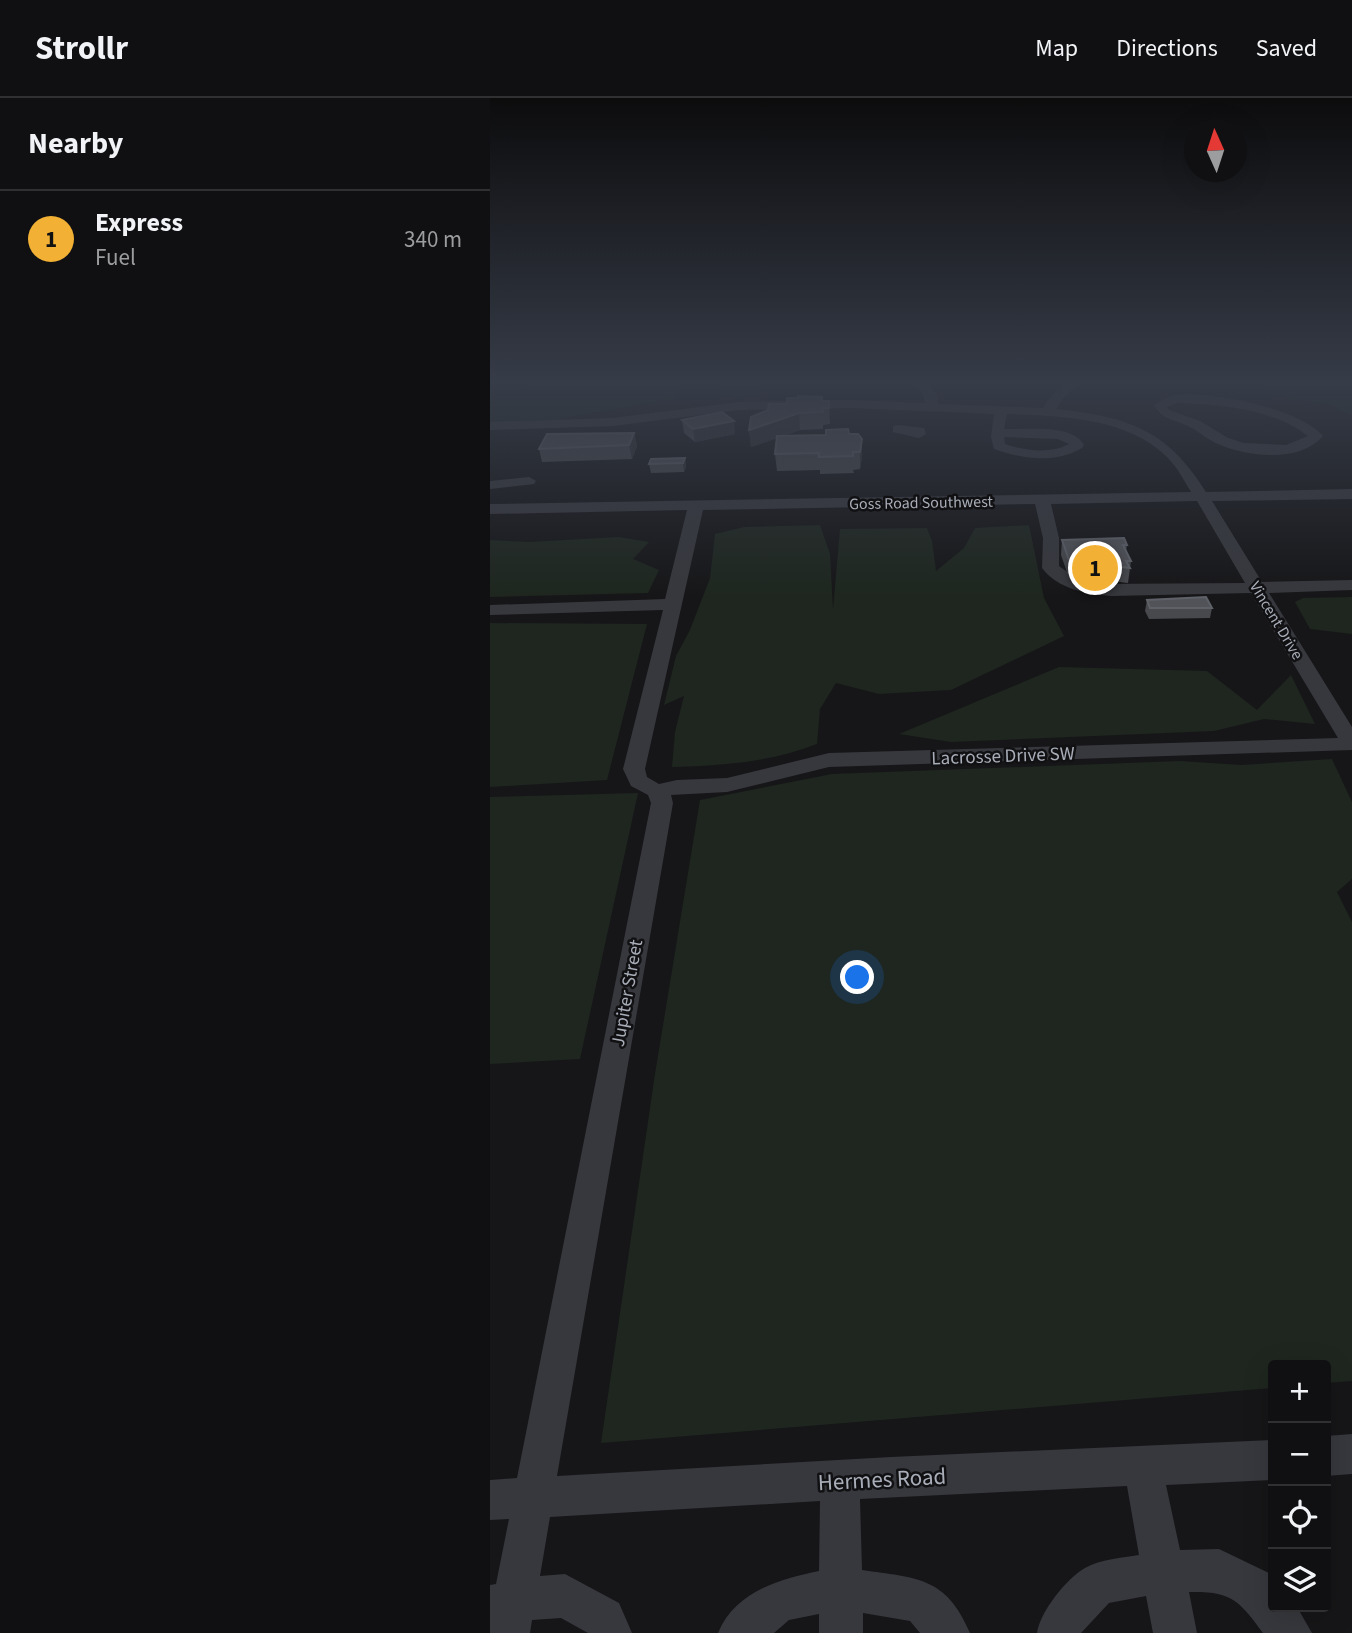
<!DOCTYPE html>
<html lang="en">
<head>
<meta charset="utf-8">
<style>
  body { margin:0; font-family:"Source Sans 3",sans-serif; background:#1e1e20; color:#f1f3f6 }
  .controls { position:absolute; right:21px; bottom:21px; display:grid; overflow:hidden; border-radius:7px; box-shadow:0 7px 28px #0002 }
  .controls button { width:63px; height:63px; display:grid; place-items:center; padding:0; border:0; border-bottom:2px solid #303032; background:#101012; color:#f1f3f6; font:35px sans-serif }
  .compass { position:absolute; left:694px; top:21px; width:63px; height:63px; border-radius:50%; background:#101012; box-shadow:0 7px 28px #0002; rotate:357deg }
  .you { position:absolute; left:368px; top:880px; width:24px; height:24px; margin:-18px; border:5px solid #fff; border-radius:50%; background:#1a73e8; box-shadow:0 0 0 10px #1a73e833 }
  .badge { display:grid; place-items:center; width:46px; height:46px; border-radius:50%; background:#f2b134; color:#111; font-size:23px; font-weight:700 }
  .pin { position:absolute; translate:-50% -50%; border:4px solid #fff; box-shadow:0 2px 7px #0006 }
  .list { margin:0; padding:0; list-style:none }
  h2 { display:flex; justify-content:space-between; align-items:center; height:91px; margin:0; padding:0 28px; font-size:30px }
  h2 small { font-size:23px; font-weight:400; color:#9c9d9f }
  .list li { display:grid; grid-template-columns:46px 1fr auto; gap:21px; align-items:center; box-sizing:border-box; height:98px; padding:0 28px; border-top:2px solid #303032 }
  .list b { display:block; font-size:26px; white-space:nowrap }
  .list p { margin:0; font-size:23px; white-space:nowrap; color:#9c9d9f }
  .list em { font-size:23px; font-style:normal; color:#9c9d9f }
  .icon { flex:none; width:38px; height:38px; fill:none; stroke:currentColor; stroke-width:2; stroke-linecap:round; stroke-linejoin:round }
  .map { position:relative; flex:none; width:862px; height:1535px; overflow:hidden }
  header { display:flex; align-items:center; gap:42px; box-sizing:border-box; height:98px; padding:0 35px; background:#101012; border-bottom:2px solid #303032 }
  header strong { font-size:33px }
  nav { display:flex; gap:38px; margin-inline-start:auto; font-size:24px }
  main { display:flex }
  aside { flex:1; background:#101012 }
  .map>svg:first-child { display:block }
  .green { fill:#1e261f }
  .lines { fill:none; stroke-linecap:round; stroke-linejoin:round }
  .minor { fill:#37383d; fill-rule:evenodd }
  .wall { fill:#47494d }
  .shaded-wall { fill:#2f3033 }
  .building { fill:#525359; stroke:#5f6168; stroke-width:2 }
  .labels { text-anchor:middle; stroke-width:5; stroke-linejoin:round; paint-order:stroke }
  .far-street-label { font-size:16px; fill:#a8adb8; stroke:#111113 }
  .street-label { font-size:19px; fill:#a8adb8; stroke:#111113 }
  .near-street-label { font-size:23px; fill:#a8adb8; stroke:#111113 }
</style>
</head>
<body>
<header>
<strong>Strollr</strong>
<nav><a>Map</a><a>Directions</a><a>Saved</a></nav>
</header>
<main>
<aside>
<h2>Nearby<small></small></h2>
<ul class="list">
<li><span class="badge">1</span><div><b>Express</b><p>Fuel</p></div><em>340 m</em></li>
</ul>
</aside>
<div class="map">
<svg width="862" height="1535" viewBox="0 0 862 1535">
  <rect width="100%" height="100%" fill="#161618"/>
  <path class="green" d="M77,284h264l-65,3 -7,9 -19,4 -23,-4 -3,-7h-28l-12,11 -132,24 -52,2v-35z
    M729,284h133v34l-25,-13 -30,-3 -47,-13z
    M330,427l10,29 3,55 7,-80 87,-1 5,13 4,30 28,-23 11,-20 54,-3 15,73 20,38 -113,54 -72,4 -43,-11 -16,26 -3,35c-46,18 -96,22 -145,23l3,-35 9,-36 -20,9 12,-49 14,-26 20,-52 5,-44 29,-7z
    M129,439l30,5 -16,17 26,11 -11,23 -158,4v-57l39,2z
    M862,499v37l-42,-5 -15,-27 8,-4z
    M0,525l157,1 -40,156 -117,7z
    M569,569l148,4 50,39 34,-35 24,49 -51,-5 -50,12 -263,11 -52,-8z
    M842,661l20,43v77l-15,13 15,30v459l-26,2v-18h-53v23l-672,55 54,-369 45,-274 132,-26 348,-13 61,4z
    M148,695l-58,266 -90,5v-267z"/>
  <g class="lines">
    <path class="minor" d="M420,284l18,1 8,11 2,10 105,4c10,-17 21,-26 40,-26l-19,15 -8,12c72,8 111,20 150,83l146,-3v10l-140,2 50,81 90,-2v10l-83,3 83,134v23l-523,17 -102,25 -56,3 2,8 -116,673 334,-19 382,-17v40l-107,5 14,65 39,-1 54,26v32h24l15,26h-49c-24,-33 -32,-42 -74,-41l8,41h-44l-7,-37 -37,7 -28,30h-44c3,-21 29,-54 48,-65 16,-9 37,-10 54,-13l-12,-69 -267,13 2,71c54,8 84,6 108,63h-50l-10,-12 -47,-8v20h-44v-19l-30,6 -15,13h-56c17,-41 61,-54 101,-62l1,-70 -270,16 -10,59 25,-2 54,29 13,30h-44l-27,-15 -29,2 -2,13h-40v-48l6,-1 13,-65 -19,1v-40l27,-2 134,-675 -3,-8 -17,-9 -8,-17 40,-159 -173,5v-10l175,-6 22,-89 -197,4v-10l701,-12c-7,-12 -14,-25 -24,-35 -41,-40 -107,-41 -160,-43l-3,15c22,1 68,-6 80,16l-2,3c-27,16 -60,11 -88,1l-3,-12 3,-23 -142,-6 -113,2 -126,16 -123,4v-8l123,-4 126,-16 113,-2 73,3 -3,-11zM514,339l54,2 11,5c-18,10 -44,7 -64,0zM707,403l48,82 -145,1 -24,-6 -17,-12v-28l-8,-34zM545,406l8,34 -1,30c16,21 44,26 69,28l140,-3 87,145 -509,15 -102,25 -50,2 -18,4 -12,-7 -2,-8 58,-259z
      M681,298c35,-7 128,12 152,40 -23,27 -75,21 -105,8 -10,-4 -18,-12 -28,-17 -15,-8 -27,-6 -36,-22zM687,305c41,1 98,6 131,33l-22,9 -42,-2 -16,-5 -28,-17 -31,-11 -2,-3z
      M408,327l26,3 2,6 -7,4 -26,-6v-6z
      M39,379l7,4 -2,3 -44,5v-8z
      M862,1336v40l-26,2v-40z"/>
  </g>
  <path class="wall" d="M339,303l1,23 -7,1v4l-23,1 -17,6 66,-2 13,5v18l-2,12 -7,1 1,3 -34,1v-4l-43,1 -2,-17 2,-16 -26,9 -2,-17 38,-26z
    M192,322l53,14 -40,8 -11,-9z
    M144,335l3,13 -5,13 -90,3 -3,-13z
    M195,360l1,9 -2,5 -33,1 -2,-9z
    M572,442l65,5 -1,6 5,10 -3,22 -16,-2 -1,-4 -42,1 -8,-23z
    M657,502l65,8 -2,10 -61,1 -4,-8z"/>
  <path class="shaded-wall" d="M309,315l1,17 -49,17 -2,-17z
    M244,323l1,13 -40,8 -2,-13z
    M144,335l3,13 -5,13 -3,-14z
    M372,341v18l-2,12v-17z
    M195,360l1,9 -2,5 -1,-9z"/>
  <path class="building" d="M308,298l24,1v4h7v7h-7l1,4 -24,1 -50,17 2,-13 17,-7 1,-6h18v-6h11z
    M232,314l12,9 -41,8 -11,-9z
    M358,331l1,5h9l4,5 -2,13h-7v4l-34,1v-4l-44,1 2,-18 49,-1v-5z
    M144,335l-5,12 -90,4 8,-15z
    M195,360l-2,5 -34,1 2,-5z
    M634,440l3,7h-4l8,16h-5l4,7 -16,-2 -2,-4 -42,1 -8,-23z
    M716,499l6,11h-62l-3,-8z"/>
  <linearGradient id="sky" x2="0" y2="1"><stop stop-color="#0c0c0d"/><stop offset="0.57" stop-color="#363c48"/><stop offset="1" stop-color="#363c48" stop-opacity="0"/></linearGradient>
  <rect width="862" height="499" fill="url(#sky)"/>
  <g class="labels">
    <g class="far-street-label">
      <text transform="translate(431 404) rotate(-1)" y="6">Goss Road Southwest</text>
      <text transform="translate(787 522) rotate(59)" y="6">Vincent Drive</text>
    </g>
    <g class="street-label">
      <text transform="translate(513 657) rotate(-2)" y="7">Lacrosse Drive SW</text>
      <text transform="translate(136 895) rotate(-80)" y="7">Jupiter Street</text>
    </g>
    <g class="near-street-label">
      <text transform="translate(392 1381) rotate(-3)" y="8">Hermes Road</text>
    </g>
  </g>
</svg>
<div class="controls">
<button>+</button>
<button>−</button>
<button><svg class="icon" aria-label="locate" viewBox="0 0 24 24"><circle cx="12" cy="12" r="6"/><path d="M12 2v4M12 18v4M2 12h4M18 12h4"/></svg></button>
<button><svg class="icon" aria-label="layers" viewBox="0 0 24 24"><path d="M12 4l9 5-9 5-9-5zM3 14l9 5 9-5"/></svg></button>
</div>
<svg class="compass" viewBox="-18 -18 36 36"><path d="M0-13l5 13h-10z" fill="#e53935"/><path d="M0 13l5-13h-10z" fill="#9c9d9f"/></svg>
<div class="you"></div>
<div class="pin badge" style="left:605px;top:470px">1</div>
</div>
</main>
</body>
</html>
